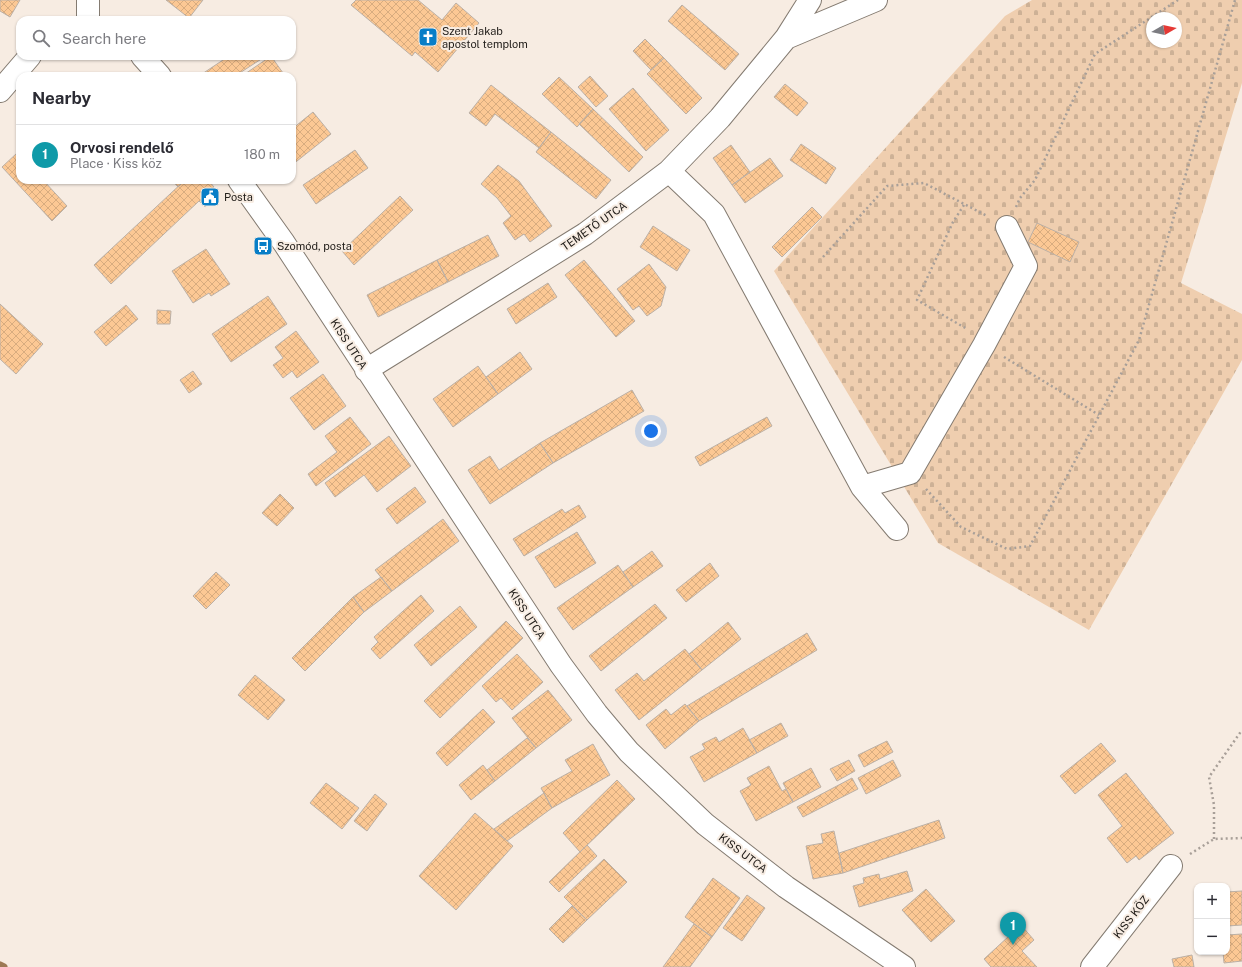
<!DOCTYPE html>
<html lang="en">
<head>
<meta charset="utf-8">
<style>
  body { margin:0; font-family:"Public Sans",sans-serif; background:#f7f7f7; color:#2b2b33 }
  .controls { position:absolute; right:12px; bottom:12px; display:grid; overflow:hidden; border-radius:8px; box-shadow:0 1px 3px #0004 }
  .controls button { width:36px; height:36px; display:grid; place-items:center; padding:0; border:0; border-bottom:1px solid #e1e1e2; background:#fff; color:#2b2b33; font:20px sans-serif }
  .compass { position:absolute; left:1146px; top:12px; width:36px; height:36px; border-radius:50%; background:#fff; box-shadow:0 1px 3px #0004; rotate:81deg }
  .you { position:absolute; left:651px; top:431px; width:14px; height:14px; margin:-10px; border:3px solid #fff; border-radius:50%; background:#1a73e8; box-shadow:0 0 0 6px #1a73e833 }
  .badge { display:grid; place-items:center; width:26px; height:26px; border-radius:50%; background:#087ec7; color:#fff; font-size:13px; font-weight:700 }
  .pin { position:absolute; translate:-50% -33px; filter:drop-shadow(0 1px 2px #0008) }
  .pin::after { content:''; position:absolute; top:21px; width:14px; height:12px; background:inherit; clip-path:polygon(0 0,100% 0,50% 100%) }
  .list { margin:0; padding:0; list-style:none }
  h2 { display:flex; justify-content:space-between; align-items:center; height:52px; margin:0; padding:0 16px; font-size:17px }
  h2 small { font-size:13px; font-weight:400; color:#7c7c81 }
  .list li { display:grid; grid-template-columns:26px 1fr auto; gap:12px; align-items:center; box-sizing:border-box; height:60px; padding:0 16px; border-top:1px solid #e1e1e2 }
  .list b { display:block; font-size:15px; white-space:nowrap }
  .list p { margin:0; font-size:13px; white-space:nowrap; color:#7c7c81 }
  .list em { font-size:13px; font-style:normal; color:#7c7c81 }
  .icon { flex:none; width:22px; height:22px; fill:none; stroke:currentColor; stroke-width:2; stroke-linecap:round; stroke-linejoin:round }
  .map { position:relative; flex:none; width:1242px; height:967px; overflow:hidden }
  .search { position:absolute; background:#fff; box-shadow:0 1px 3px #0004; left:16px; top:16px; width:280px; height:44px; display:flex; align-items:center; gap:10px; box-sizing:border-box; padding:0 14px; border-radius:12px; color:#7c7c81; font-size:15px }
  .panel { position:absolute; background:#fff; box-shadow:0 1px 3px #0004; left:16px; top:72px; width:280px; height:112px; border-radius:12px }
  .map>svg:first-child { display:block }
  .cemetery { fill:url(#cemetery-stones); fill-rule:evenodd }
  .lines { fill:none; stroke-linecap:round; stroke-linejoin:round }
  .stream { stroke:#9d7955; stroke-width:7 }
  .building { fill:url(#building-cross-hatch); stroke:#bbb0a6 }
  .minor-casing { stroke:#847b71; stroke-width:24 }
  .path { stroke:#a89f98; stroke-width:2.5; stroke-dasharray:2 3; stroke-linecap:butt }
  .minor { stroke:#fff; stroke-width:22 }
  .labels { text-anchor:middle; stroke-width:4; stroke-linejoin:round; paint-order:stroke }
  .poi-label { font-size:11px; fill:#25211d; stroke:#f7ece2; text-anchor:start }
  .street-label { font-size:11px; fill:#25211d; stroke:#f7ece2 }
</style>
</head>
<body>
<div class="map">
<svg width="1242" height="967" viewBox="0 0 1242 967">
  <defs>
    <pattern id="cemetery-stones" width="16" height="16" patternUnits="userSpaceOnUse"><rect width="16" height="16" fill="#efceaf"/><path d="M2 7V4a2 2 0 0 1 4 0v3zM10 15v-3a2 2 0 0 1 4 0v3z" fill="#cdb196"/></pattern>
    <pattern id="building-cross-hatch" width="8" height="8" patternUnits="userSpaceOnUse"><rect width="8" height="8" fill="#fcc894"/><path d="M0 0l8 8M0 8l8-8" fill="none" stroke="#d8ac7f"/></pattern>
  </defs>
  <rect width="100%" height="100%" fill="#f7ece2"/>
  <path class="cemetery" d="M1032,0h210v83l-61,200 61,31v46l-153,270 -151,-87 -164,-272 231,-255zM1152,18h24v24h-24z"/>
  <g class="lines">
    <path class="stream" d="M0,965l4,2"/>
  </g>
  <path class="building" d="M0,0h20l-10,17 -10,-6z
    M166,0h37l-14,18z
    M356,0h62l24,20 14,-17 23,20 -41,49 -23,-20 -3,4 -61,-51z
    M682,5l57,49 -14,16 -57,-49z
    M645,39l19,19 -13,12 -18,-19z
    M229,56h37l-31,20h-36z
    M271,56l12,17 -5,3h-36z
    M664,58l38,40 -16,16 -39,-40z
    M590,76l18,20 -12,11 -18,-20z
    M559,77l34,32 -16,18 -35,-33z
    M785,84l23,19 -11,13 -23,-19z
    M491,85l60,47 -12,16 -44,-34 -9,12 -17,-13z
    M633,88l36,42 -23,21 -37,-42z
    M593,109l50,48 -14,15 -50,-48z
    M313,112l18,22 -39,31v-36z
    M551,132l60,48 -15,19 -60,-47z
    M801,144l35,24 -10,16 -36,-24z
    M731,145l19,27 -18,13 -19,-27z
    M355,150l13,18 -52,36 -13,-19z
    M17,153l3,3v24h23l24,26 -15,15 -50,-54z
    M770,158l13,18 -38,27 -13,-18z
    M498,165l21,16 33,45 -22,16 -6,-8 -9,6 -12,-17 8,-7 -14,-18 -16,-14z
    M172,180h13l-7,7z
    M185,180h23l6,7 -4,4 6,6 -11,10 -6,-6 -88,83 -17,-19z
    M400,196l13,14 -59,55 -12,-14z
    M812,207l10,10 -40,40 -10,-10z
    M1037,223l42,19 -9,20 -42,-20z
    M653,226l37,24 -13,21 -37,-24z
    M488,235l11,21 -51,26 -11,-22z
    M206,249l24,35 -19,12 -2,-3 -16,10 -21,-32z
    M437,260l11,22 -70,35 -11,-22z
    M584,260l51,61 -19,16 -51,-62z
    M649,264l17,23 -5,19 -14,10 -8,-10 -6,4 -16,-21z
    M548,283l9,14 -41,27 -9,-15z
    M268,296l19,28 -56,38 -19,-28z
    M0,304l43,40 -27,30 -16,-15z
    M126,305l12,14 -32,27 -12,-14z
    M157,310l14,1 -1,13h-13z
    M296,331l23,31 -22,16 -5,-7 -9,7 -10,-13 10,-7 -8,-11z
    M520,352l12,17 -34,25 -12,-17z
    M478,366l20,28 -45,33 -20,-28z
    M193,371l9,13 -13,9 -9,-13z
    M323,374l23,32 -32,24 -24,-32z
    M632,390l12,21 -91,52 -13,-20z
    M350,417l21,27 -55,42 -8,-12 29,-22 -12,-16z
    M767,417l5,9 -72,40 -5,-9z
    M389,436l22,30 -34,26 -13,-17 -29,22 -10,-14z
    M540,443l13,20 -63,41 -22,-34 22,-14 9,14z
    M415,487l11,15 -29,22 -11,-15z
    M280,494l14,14 -17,18 -15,-13z
    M579,505l7,12 -62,39 -11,-17 49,-30 3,4z
    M443,519l16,22 -67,50 -17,-21z
    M577,532l19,31 -41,25 -20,-31z
    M652,551l11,15 -30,21 -10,-15z
    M710,563l9,13 -33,26 -10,-12z
    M618,565l15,22 -60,43 -16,-22z
    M216,572l14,13 -24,24 -13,-13z
    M381,577l11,14 -28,21 -11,-15z
    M421,595l13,16 -54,48 -9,-10 7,-7 -4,-5z
    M353,597l11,15 -59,59 -13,-13z
    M655,604l12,14 -66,53 -12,-15z
    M460,606l17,21 -46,39 -17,-21z
    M506,621l17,17 -83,80 -16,-17z
    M728,622l13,17 -39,31 -13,-16z
    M807,633l10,17 -118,71 -12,-15z
    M685,649l17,21 -63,50 -24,-30 22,-17 7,8z
    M517,654l26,28 -31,28 -11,-12 -5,4 -14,-16z
    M255,675l30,25 -17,20 -30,-25z
    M548,690l24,30 -36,28 -24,-30z
    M685,704l14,17 -34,28 -19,-24 20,-16 5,6z
    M483,709l12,13 -48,44 -11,-13z
    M781,723l7,13 -31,17 -8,-13z
    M743,728l14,25 -53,29 -14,-25 15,-8 -3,-5 14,-7 3,5z
    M527,738l9,10 -41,33 -8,-11z
    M887,741l6,11 -29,15 -6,-12z
    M1101,743l15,18 -41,33 -15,-18z
    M593,744l17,31 -58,33 -11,-20 31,-17 -7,-11z
    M849,760l6,11 -18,10 -7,-12z
    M893,760l8,16 -35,18 -8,-16z
    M483,765l12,16 -24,19 -12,-15z
    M769,766l13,25 4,-2 7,13 -37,19 -16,-30 11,-6 -4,-7z
    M811,768l10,19 -28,15 -10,-19z
    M1126,773l48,60 -35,27 -3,-4 -9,7 -20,-25 15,-12 -24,-31z
    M852,778l6,11 -55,28 -6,-10z
    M617,780l18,19 -55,53 -17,-19z
    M326,783l33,25 -17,21 -32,-26z
    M544,793l8,15 -45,33 -13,-12z
    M375,794l12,10 -20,27 -13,-10z
    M475,813l38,33 -57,64 -37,-34z
    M939,820l6,18 -102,35 -4,-20z
    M834,831l9,42 -30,6 -7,-33 17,-3 -2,-9z
    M587,845l10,11 -38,36 -10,-10z
    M604,859l23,23 -40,38 -23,-23z
    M907,871l6,20 -54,16 -6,-21 11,-3 -1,-5 16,-4 1,5z
    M713,878l27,20 -28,39 -27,-20z
    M926,889l29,32 -24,21 -29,-32z
    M1242,891v34l-15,1v-34z
    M747,895l18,13 -23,33 -19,-13z
    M572,906l15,14 -24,23 -14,-14z
    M694,924l18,13 -22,30h-27z
    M1021,925l13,15 -12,11 15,16h-46l-7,-8z
    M1242,934v27l-18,2 -1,-11h4v-17z
    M1192,955l2,12h-20l-2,-8z"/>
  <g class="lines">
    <g class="minor-casing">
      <path id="minor" d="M88,0v20
        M786,38l90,-38
        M142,56l18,20
        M0,91l30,-35
        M669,171l45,43 148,273 35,42
        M239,180l45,63 277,422 36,49 32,38 76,72 81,63 118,80
        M366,370l219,-136 84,-63 51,-53 66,-80 24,-38
        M862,487l48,-14 74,-128 42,-79 -19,-39
        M1092,967l79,-101"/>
    </g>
    <path class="path" d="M964,205l-11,17 -36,78 50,29
      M1016,207l4,-9 15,-18 60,-126 83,-54
      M823,257l64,-71 37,-3 63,33
      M1004,357l95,58
      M926,489l35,38 46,22 23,-3 109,-206 96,-340
      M1214,839v-34l-5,-28 33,-47
      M1190,854l24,-15 28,-1"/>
    <use href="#minor" class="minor"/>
  </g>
  <defs>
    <g id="church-square" transform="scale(1)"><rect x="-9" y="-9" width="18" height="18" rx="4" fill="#087ec7" stroke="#f7ece2"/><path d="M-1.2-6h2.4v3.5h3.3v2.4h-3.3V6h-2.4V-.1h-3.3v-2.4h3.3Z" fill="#fff"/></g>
    <g id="civic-square" transform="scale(1)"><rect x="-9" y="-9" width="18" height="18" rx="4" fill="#087ec7" stroke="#f7ece2"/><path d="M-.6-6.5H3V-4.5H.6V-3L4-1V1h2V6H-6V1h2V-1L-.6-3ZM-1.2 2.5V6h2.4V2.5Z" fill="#fff"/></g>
    <g id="bus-square" transform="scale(1)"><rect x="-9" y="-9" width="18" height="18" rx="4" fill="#087ec7" stroke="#f7ece2"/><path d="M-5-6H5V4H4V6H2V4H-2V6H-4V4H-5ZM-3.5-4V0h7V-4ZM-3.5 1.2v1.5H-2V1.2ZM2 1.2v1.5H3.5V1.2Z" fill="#fff"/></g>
  </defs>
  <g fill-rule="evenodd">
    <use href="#church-square" x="428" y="37"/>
    <use href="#civic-square" x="210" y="197"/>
    <use href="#bus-square" x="263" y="246"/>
  </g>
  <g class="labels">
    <g class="poi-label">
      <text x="442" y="35">Szent Jakab<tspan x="442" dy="13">apostol templom</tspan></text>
      <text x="224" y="201">Posta</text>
      <text x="277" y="250">Szomód, posta</text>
    </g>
    <g class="street-label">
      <text transform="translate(594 226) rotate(-35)" y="4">TEMETŐ UTCA</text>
      <text transform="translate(349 344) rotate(57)" y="4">KISS UTCA</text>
      <text transform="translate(527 614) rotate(57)" y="4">KISS UTCA</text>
      <text transform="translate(743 853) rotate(37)" y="4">KISS UTCA</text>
      <text transform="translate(1131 917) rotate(-52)" y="4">KISS KÖZ</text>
    </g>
  </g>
</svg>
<div class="controls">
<button>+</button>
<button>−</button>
</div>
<svg class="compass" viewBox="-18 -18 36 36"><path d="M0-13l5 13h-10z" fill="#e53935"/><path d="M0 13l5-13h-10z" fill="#7c7c81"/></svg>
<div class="you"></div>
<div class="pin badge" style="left:1013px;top:945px;background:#0f9aa8">1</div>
<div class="search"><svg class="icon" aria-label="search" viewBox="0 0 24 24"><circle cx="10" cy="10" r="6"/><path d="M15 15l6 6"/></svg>Search here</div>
<section class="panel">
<h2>Nearby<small></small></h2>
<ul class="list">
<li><span class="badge" style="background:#0f9aa8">1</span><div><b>Orvosi rendelő</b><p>Place · Kiss köz</p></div><em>180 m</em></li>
</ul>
</section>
</div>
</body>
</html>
